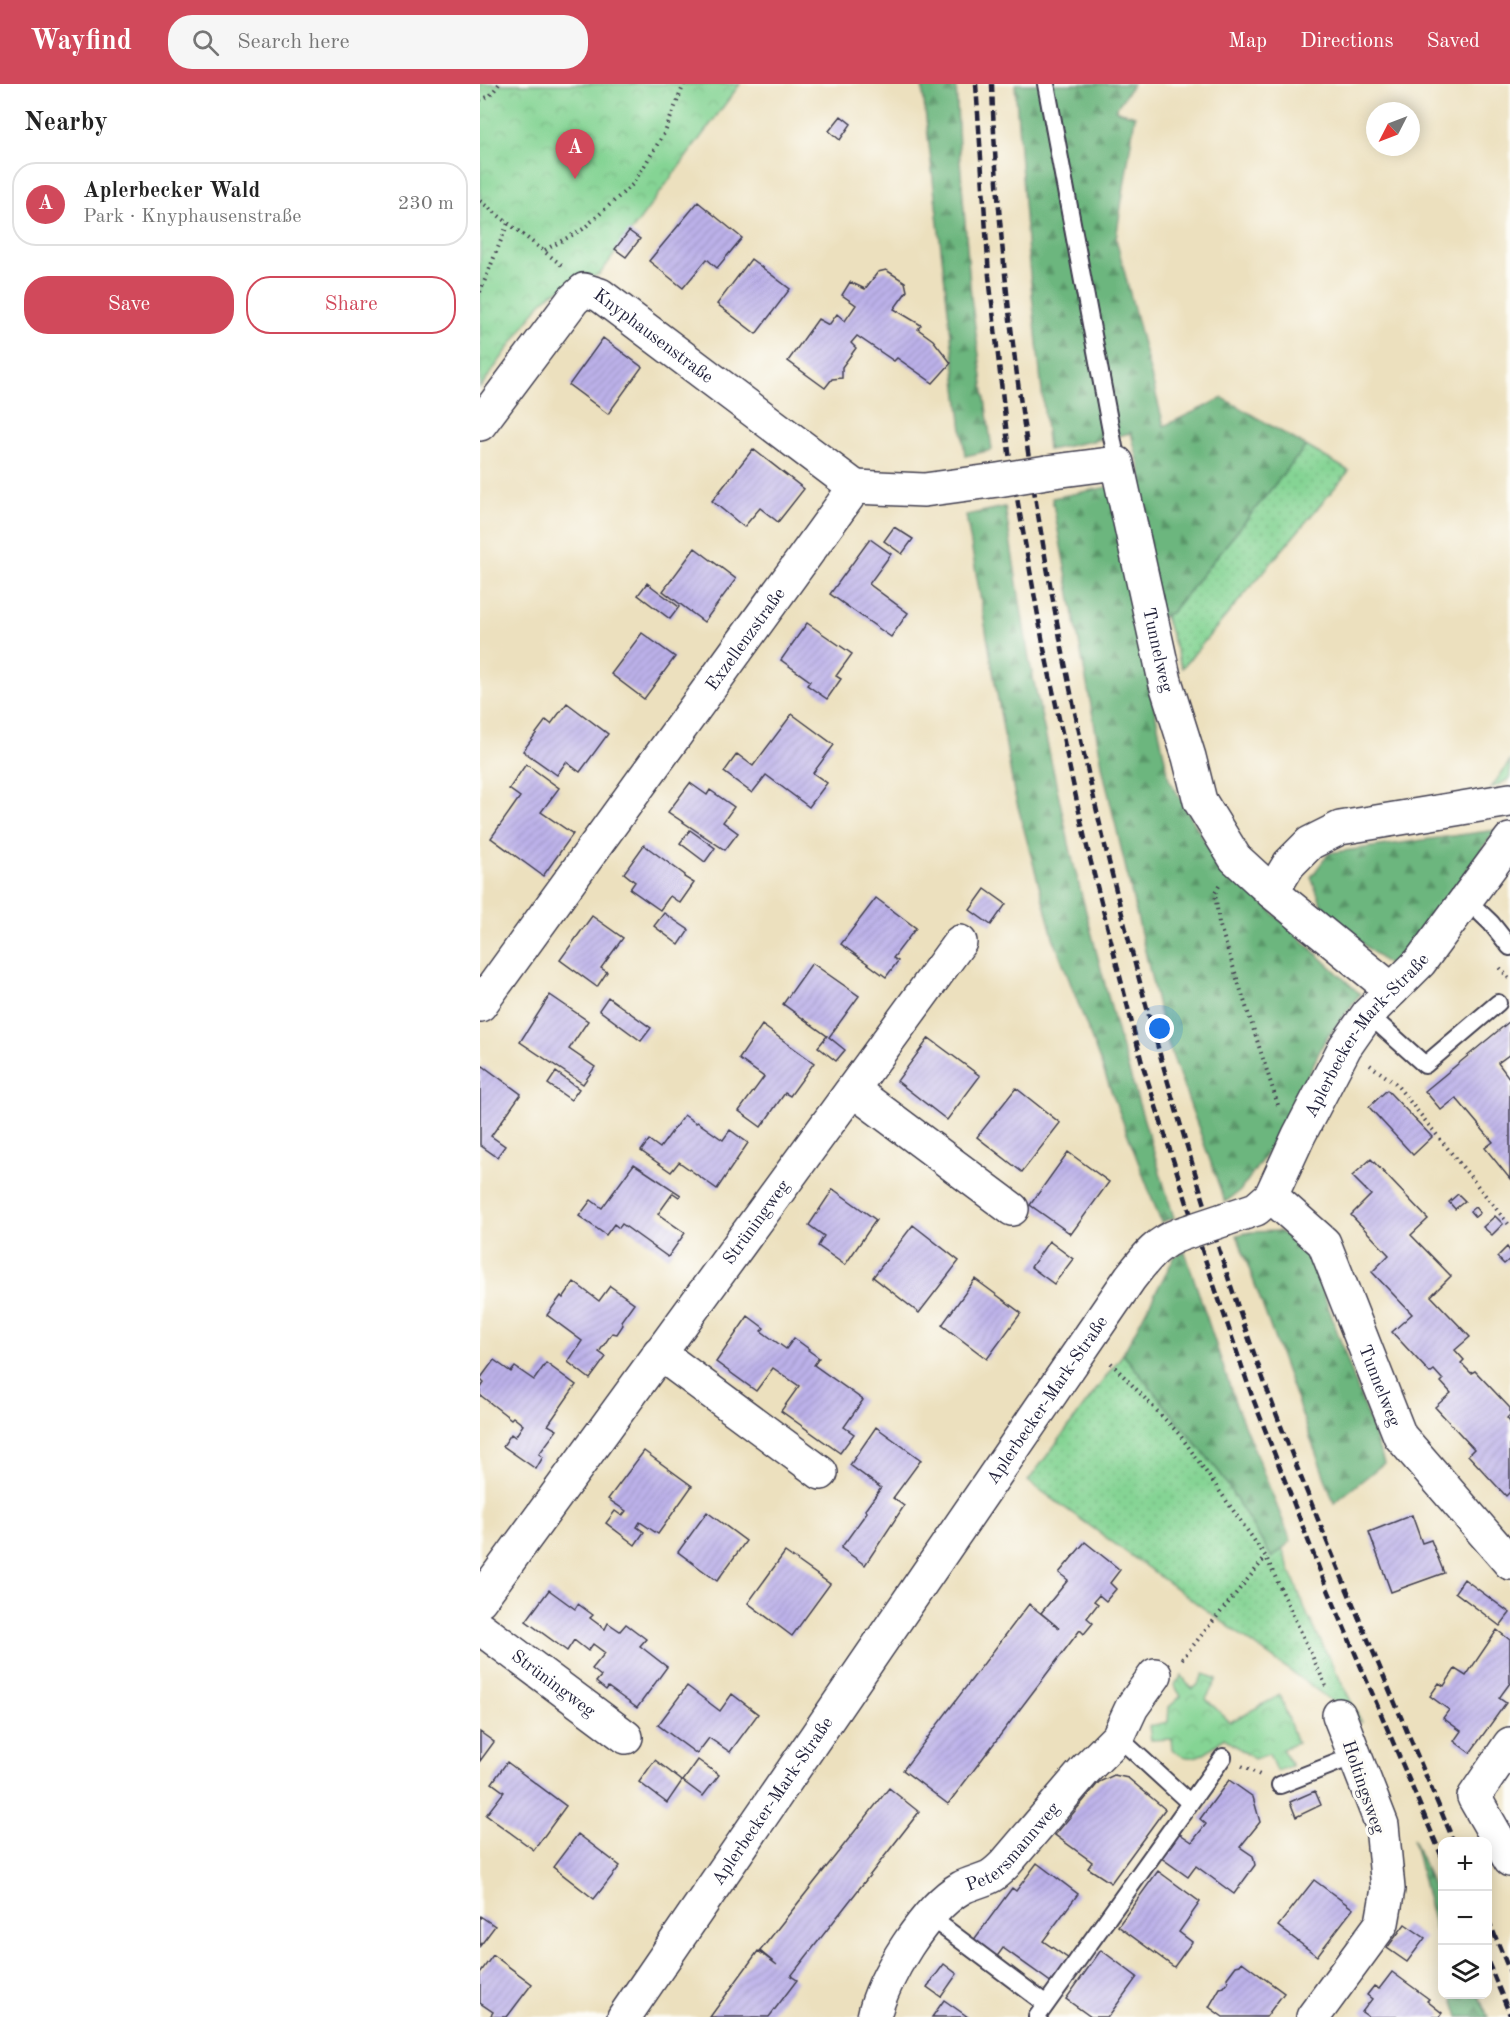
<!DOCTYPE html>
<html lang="en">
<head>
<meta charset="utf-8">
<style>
  body { margin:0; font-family:"Old Standard TT",serif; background:#f6f6f6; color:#222 }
  .controls { position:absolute; right:18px; bottom:18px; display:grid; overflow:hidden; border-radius:12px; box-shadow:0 3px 15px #0003 }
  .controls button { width:54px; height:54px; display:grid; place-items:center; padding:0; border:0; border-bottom:2px solid #e0e0e0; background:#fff; color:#222; font:30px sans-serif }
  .compass { position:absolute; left:886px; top:18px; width:54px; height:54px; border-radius:50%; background:#fff; box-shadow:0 3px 15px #0003; rotate:228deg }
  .you { position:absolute; left:680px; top:945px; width:21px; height:21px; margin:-15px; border:4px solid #fff; border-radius:50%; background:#1a73e8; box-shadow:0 0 0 9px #1a73e833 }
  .badge { display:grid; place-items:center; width:39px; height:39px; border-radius:50%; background:#d1495b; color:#fff; font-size:20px; font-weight:700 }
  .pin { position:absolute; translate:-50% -50px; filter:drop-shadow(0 2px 3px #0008) }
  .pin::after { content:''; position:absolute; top:32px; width:21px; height:18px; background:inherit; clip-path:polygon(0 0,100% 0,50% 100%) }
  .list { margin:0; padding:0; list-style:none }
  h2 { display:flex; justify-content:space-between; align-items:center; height:78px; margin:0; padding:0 24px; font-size:26px }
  h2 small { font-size:20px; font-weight:400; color:#767676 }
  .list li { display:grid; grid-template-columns:39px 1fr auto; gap:18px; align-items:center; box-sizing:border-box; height:84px; margin:0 12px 12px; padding:0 12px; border:2px solid #e0e0e0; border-radius:24px }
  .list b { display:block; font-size:22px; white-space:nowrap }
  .list p { margin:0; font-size:20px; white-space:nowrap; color:#767676 }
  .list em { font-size:20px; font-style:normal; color:#767676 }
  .actions { display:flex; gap:12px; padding:18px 24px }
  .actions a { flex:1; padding:14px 0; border:2px solid #d1495b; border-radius:24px; text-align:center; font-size:21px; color:#d1495b }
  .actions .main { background:#d1495b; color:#fff }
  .icon { flex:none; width:33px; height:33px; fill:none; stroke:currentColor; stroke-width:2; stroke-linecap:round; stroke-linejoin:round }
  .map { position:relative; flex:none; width:1030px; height:1933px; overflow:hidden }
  header { display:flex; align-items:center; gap:36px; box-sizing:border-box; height:84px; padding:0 30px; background:#d1495b; color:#fff }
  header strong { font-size:28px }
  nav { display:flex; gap:33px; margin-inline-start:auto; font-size:21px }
  .search { width:420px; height:54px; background:#f6f6f6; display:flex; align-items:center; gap:15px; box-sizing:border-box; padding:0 21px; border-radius:24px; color:#767676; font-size:22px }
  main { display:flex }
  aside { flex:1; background:#fff }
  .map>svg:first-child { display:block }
  .grass { fill:url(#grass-dots); stroke:#547b68; stroke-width:1.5 }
  .forest { fill:url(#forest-firs); stroke:#476c5c; stroke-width:1.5 }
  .park { fill:url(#park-crowns); stroke:#547b68; stroke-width:1.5 }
  .building { fill:url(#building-hatch) }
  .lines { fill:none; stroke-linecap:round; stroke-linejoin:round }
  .lane-casing { stroke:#403e4f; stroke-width:20 }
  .street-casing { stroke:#403e4f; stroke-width:36 }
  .path { stroke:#403e4f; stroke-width:4; stroke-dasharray:1.5 4.5; stroke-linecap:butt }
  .lane { stroke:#fff; stroke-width:16 }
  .street { stroke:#fff; stroke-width:33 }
  .rail { stroke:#22223b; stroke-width:4.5; stroke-dasharray:9 4.5; stroke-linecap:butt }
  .street-bridge-casing { stroke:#403e4f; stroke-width:36; stroke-linecap:butt }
  .street-bridge { stroke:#fff; stroke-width:33 }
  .labels { text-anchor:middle; stroke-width:6; stroke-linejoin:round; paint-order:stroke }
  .street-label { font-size:18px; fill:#22223b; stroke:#fdfcf7 }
</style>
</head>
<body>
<header>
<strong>Wayfind</strong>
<div class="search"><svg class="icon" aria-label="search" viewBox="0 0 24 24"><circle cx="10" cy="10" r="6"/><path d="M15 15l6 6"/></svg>Search here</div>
<nav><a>Map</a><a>Directions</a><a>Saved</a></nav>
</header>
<main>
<aside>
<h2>Nearby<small></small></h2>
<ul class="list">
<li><span class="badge">A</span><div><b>Aplerbecker Wald</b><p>Park · Knyphausenstraße</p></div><em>230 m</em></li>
</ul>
<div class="actions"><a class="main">Save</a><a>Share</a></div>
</aside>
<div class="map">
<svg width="1030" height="1933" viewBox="0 0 1030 1933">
  <defs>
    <pattern id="grass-dots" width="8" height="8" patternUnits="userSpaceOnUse" patternTransform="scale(1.5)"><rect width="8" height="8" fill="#85d494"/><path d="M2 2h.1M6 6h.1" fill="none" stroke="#73b680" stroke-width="1.8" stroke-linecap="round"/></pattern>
    <pattern id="forest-firs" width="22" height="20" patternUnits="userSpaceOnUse" patternTransform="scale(1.5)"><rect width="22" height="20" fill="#6cb67e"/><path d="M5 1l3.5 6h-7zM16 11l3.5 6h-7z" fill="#589468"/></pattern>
    <pattern id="park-crowns" width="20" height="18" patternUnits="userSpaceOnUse" patternTransform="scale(1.5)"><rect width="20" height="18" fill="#85d494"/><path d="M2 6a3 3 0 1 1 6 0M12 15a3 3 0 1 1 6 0" fill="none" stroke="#73b680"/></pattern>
    <pattern id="building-hatch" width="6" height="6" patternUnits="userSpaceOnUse" patternTransform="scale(1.5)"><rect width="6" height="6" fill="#bcb1e9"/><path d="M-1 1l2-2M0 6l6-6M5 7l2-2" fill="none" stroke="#a198c9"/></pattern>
  </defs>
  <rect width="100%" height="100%" fill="#fdfcf7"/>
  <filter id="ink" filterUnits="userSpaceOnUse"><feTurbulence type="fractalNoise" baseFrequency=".0167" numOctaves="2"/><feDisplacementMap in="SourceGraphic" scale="12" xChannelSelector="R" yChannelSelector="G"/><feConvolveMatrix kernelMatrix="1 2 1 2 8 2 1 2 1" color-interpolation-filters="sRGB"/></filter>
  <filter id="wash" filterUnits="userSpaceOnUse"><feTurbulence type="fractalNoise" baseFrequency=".008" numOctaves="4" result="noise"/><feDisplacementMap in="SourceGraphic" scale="24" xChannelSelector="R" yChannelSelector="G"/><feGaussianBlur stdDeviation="1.35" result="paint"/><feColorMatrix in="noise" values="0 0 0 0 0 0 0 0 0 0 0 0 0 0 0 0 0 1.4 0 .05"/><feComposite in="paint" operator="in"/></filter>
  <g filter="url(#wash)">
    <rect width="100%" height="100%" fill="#ece0be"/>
    <path class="grass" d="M826,362l43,25 -167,197 -17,-52 7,-4z
      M1030,677v18l-19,9z
      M643,1270l97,119 52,85 10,-9 25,65 55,109 -334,-242z"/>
    <path class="forest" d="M442,0h34l3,64 12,149 21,153 -27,6z
      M535,0h118l-18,26 20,6 -19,123 48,187 59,-28 83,48 -134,166 -34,18 31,149 46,80 145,135 -36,48 -45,94 -39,55 -15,11 -61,-170 -60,-257 -52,-277 91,-18 -12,-47 -83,17 -20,-195z
      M525,423l24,152 44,203 47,180 54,176 -13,4 -108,-285 -39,-145 -48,-277z
      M1016,746l-102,140 -70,-59 -13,-34 18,-24z
      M799,1147l30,22 75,210 -50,40 -97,-268 13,-3z
      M705,1168l51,153 55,136 -19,17 -52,-85 -97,-119 52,-98z
      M933,1755l29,70v49z
      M972,1911h26l10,22h-29z"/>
    <path class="park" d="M0,0h260l-140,190 -48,19 -12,11 -60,84z
      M724,1590l13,5 -11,20 24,23 50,-27 17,48 -15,6 10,17 -16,5 -7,-17 -15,5 -30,-21c-16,14 -33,29 -52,11l-1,-10 -20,1 -2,-14 19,-4 1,-15 12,-11 -7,-11 8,-9 10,13 5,-3z"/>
    <g id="blocks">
      <path class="building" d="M361,32l10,8 -11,16 -11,-9z
        M218,118l44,36 -25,30 -10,-9 -24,29 -34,-27z
        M149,147l11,8 -14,18 -11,-8z
        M271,175l39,30 -34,45 -39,-30z
        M406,186l19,12 2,9 -13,18 27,16 -3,4 15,11 18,23 -18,20 -36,-25 -3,3 -37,-25 -6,7 5,5 -14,19v11l-10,1 -7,9 -37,-27 30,-42 11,6 8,-11 8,7 11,-16 -14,-10 8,-13 15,7 13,-17z
        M123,254l39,29 -34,47 -39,-29z
        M273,365l51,40 -26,33 -18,-14 -16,19 -32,-26z
        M414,443l19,12 -11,15 -18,-13z
        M390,455l21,15 -22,30 39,29 -17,24 -61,-43z
        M215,464l41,31 -32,43 -41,-31z
        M167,499l32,24 -9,12 -32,-24z
        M327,539l45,31 -16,22 5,3 -14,20 -20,-14 3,-4 -29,-21z
        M162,549l33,24 -31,42 -33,-25z
        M87,619l41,31 -28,38 -14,-10 -9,13 -34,-24 23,-31 5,4z
        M312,630l42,31 -21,28 14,10 -18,24 -43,-32 -14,18 -28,-21 13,-18 16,12z
        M46,680l33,24 -18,24 32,22 -30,42 -52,-38 29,-41 -11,-8z
        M210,699l17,12 3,-5 24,17 -11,15 15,11 -13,17 -57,-38z
        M210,746l25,18 -10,14 -25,-19z
        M164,761l41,30 -1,2 10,6 -14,20 -10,-7 -10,14 -30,-21 5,-7 -11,-9z
        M505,805l21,15 -15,21 -21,-15z
        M396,814l40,30 -23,30 5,3 -12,16 -45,-33z
        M184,829l25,17 -10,15 -25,-19z
        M112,832l31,22 -22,30 6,4 -10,15 -37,-27z
        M332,879l47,33 -30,41 16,13 -9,11 -18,-14 9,-11 -44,-32z
        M70,911l38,26 -19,28 26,18 -12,17 -63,-42z
        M128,913l43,31 -10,13 -42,-31z
        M1030,937v33l-12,9 12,16v100l-25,-31 8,-6 -37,-44 -15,12 -16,-19z
        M282,941l52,38 -24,33 -5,-3 -24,34 -22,-16 25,-34 -25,-18z
        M449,954l51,38 -33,44 -50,-39z
        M3,982l38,28 -30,42 14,10 -8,11 -17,-12v-75z
        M76,988l23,17 -8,11 -23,-16z
        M536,1004l44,35 -38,49 -45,-35z
        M907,1006l45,47 -19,18 -44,-48z
        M204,1031l12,8 1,-1 26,18 7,-10 18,13 -31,46 -38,-27 -8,10 -30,-21 8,-11 11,8z
        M588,1068l41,30 -38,52 -41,-29z
        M891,1075l57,60 -17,16 40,41 -20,20 39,41 -15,13 9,10 -3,3 10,10 4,-2 35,37v7l-3,3 3,4v70l-4,4 -38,-41 6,-6 -39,-42 16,-14 -10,-11 2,-2 -9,-10 -4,3 -38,-41 20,-18 -40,-42 17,-17 -38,-40 20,-20 -19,-19z
        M154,1080l47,31 -2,2 -6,-4 -15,21 27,19 -17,24 -46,-33 -3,4 -5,-4 -8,11 -27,-19 12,-16 11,8z
        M353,1105l43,31 -31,45 -27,-19 6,-10 -15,-11z
        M978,1110l7,7 -10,8 -6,-7z
        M995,1123l5,6 -5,4 -5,-6z
        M1015,1132l8,8 -11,11 -9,-8z
        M433,1141l46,36 -40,52 -46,-36z
        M569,1157l24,18 -19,25 -23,-17z
        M1027,1163l3,4v8l-6,5 -7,-7z
        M495,1195l46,34 -34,46 -45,-34z
        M94,1198l25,19 11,-15 24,17 -13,18 2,4 -6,9 -5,-1 -13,19 7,5 -16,22 -22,-17 14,-21 -35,-26 14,-19 2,2z
        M268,1232l16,12 -3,3 25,18 8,-11 15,11 -1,1 11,8 -5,7 49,35 -19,27 10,7 -14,19 -59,-42 18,-25 -26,-18 -17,23 -40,-29z
        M14,1276l17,12 4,-5 19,13 12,-17 30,22 -28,40 9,5 -18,24 4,3 -7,12 -33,-23 8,-12 4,3 8,-12 -10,-8 -2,2 -31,-24v-6l4,-6 -4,-4z
        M396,1343l45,33 -28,38 11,8 -39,59 -24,-17 26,-36 -2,-2 16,-22 -31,-23z
        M164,1367l48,35 -34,48 -18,-12 -3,5 7,5 -9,13 -29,-22 9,-12 7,5 4,-5 -18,-12z
        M227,1428l39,29 -29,40 -39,-29z
        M932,1431l10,28 9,-3 13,33 -53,19 -22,-60z
        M605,1458l35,28 -10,13 6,6 -10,12 -7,-6 -5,6 4,3 -11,14 6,5 -9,11 -4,-4 -132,174 -45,-34 126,-166 30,24 -18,-15 27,-33 -9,-7z
        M305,1468l45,32 -38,52 -44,-33z
        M984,1495l46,34 -10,13 -45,-34z
        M69,1506l26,19 3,-5 15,11 -3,3 15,11 3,-6 12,8 6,-7 20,15 -6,7 27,21 -30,41 -29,-21 -2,3 -10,-8 5,-6 -9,-7 13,-16 -12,-9 -5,7 -14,-11 -7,11 -41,-30z
        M1017,1546l13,10v43l-11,15 7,5 -36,50 -16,-12 7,-10 -18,-13 6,-8 -19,-14 9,-13 5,3 11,-17 11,7z
        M207,1602l33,25 12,-17 26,20 -28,38 -21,-14 -12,16 -39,-29z
        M0,1648l14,10 -14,19z
        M175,1676l27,21 -15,22 -28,-21z
        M218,1676l21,15 -16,21 -20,-15z
        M27,1678l59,44 -32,44 -48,-35 18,-23 -12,-9z
        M634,1691l14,3 37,31 -54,74 -23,-15 4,-6 -37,-27 44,-53z
        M749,1696l24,17 7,25 -20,25 13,9 2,9 -21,29 -38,-28 -8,11 -28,-20 17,-25 15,10 14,-18 -6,-5z
        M409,1704l30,24 -128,164 6,4 -28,37h-59l48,-66 19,14 -17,-14z
        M835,1707l6,14 -25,12 -6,-15z
        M98,1750l42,32 -26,33 -41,-32z
        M557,1779l41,31 -35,47 26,18 -17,24 -49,-35 -10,14 -23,-17 42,-57 4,3z
        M678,1787l42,31 -21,30 13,10 -18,25 -56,-41z
        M834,1796l39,29 -36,47 -39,-30z
        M0,1832l15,10 -15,20z
        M925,1840l20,14 -18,24 -20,-14z
        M621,1866l36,27 -29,40h-17l-25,-18z
        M13,1871l39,29 -25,33h-17l3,-5 -13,-9v-30z
        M762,1878l42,31 -18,24h-43l-14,-10 11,-19 4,-1 4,-5 -1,-4 9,-12 4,-1z
        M464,1880l13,10 -16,23 -14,-10z
        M912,1888l37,27 -2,2 15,12 -3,4h-70l-7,-5 10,-13 -5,-4 7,-9 5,3z
        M464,1916l24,17h-36z"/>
    </g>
  </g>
  <g filter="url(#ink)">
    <use href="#blocks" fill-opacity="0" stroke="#403e4f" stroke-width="1.5"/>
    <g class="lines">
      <g class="lane-casing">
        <path id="lane" d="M566,0l71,379
          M987,816l24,23 19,24
          M888,930l57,51 73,-62
          M638,1653l72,66
          M800,1701l74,-29
          M450,1833l116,87
          M557,1933l186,-260"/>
      </g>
      <g class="street-casing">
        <g id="street">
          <path id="s1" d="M0,340l93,-124 11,-10 16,5 255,192"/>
          <path id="s2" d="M567,388l70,-9 48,218 24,76 11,44 35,57 37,34 120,98"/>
          <path d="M375,403l69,3 74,-10"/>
          <path d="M792,808l17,-28 21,-21 30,-15 170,-28"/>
          <path id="s3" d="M0,921l375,-518"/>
          <path d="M373,1006l159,119"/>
          <path id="s4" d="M791,1112l53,47 76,193 110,127"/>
          <path id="s5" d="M746,1135l30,-10 15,-13 28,-61 46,-88 23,-33 52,-52 90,-122"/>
          <path d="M179,1269l162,120"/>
          <path id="s6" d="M0,1516l480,-658"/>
          <path id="s7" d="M0,1544l146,109"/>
          <path d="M1030,1660l-36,53 36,63"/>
          <path id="s8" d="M144,1933l506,-739c15,-19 27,-36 51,-44"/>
          <path id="s9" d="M394,1933c8,-39 52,-109 87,-129 9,-5 21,-7 30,-12 5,-3 10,-8 14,-12l81,-95 32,-32 14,-30 23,-32"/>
          <path d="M833,1933l69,-94 6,-34 -6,-64 -43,-110"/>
        </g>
      </g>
      <path class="path" d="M0,16l10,-4 9,-12
        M0,117l84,66
        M65,166l38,-21 50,-45 32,-52 19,-48
        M0,208l28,-69
        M739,802l-4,7 4,30 59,182
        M1020,884l10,12
        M890,981l25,18 115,143
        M631,1279l69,72 86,122 60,129
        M702,1575l84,-102
        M762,1682l18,9"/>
      <use href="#lane" class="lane"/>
      <use href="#street" class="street"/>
      <path class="rail" d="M496,0l13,192 20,177 35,196 41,190 57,224 61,190 49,143 68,175 122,286
        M512,0c5,162 27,324 55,483 35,200 84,396 143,589 24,79 49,158 78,236 57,152 123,300 186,450
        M1008,1835l22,53
        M1008,1878l22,53"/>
      <g class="street-bridge-casing">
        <path id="street-bridge" d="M518,396l49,-8
          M701,1150l45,-15"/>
      </g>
      <use href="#street-bridge" class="street-bridge"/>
    </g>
  </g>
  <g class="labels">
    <g class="street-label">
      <text dy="6" stroke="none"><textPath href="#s1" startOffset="254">Knyphausenstraße</textPath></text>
      <text dy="6" stroke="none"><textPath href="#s3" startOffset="452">Exzellenzstraße</textPath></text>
      <text dy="6" stroke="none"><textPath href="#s2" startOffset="262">Tunnelweg</textPath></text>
      <text dy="6" stroke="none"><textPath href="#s5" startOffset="240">Aplerbecker-Mark-Straße</textPath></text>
      <text dy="6" stroke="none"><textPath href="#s6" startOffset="468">Strüningweg</textPath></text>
      <text dy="6" stroke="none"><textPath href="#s4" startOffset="224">Tunnelweg</textPath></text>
      <text dy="6" stroke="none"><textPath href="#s8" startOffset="748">Aplerbecker-Mark-Straße</textPath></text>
      <text dy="6" stroke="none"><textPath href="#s7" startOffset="92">Strüningweg</textPath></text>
      <text transform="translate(884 1703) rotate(71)" y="6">Holtingsweg</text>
      <text dy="6" stroke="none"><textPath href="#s8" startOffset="262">Aplerbecker-Mark-Straße</textPath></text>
      <text dy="6" stroke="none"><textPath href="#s9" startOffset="226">Petersmannweg</textPath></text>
    </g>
  </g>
</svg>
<div class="controls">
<button>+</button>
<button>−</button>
<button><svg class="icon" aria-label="layers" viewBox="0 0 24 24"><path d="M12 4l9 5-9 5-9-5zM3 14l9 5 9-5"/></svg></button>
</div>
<svg class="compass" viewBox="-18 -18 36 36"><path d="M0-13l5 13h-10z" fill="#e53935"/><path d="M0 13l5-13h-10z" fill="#767676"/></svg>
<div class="you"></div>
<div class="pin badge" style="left:95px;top:95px">A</div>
</div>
</main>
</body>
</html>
